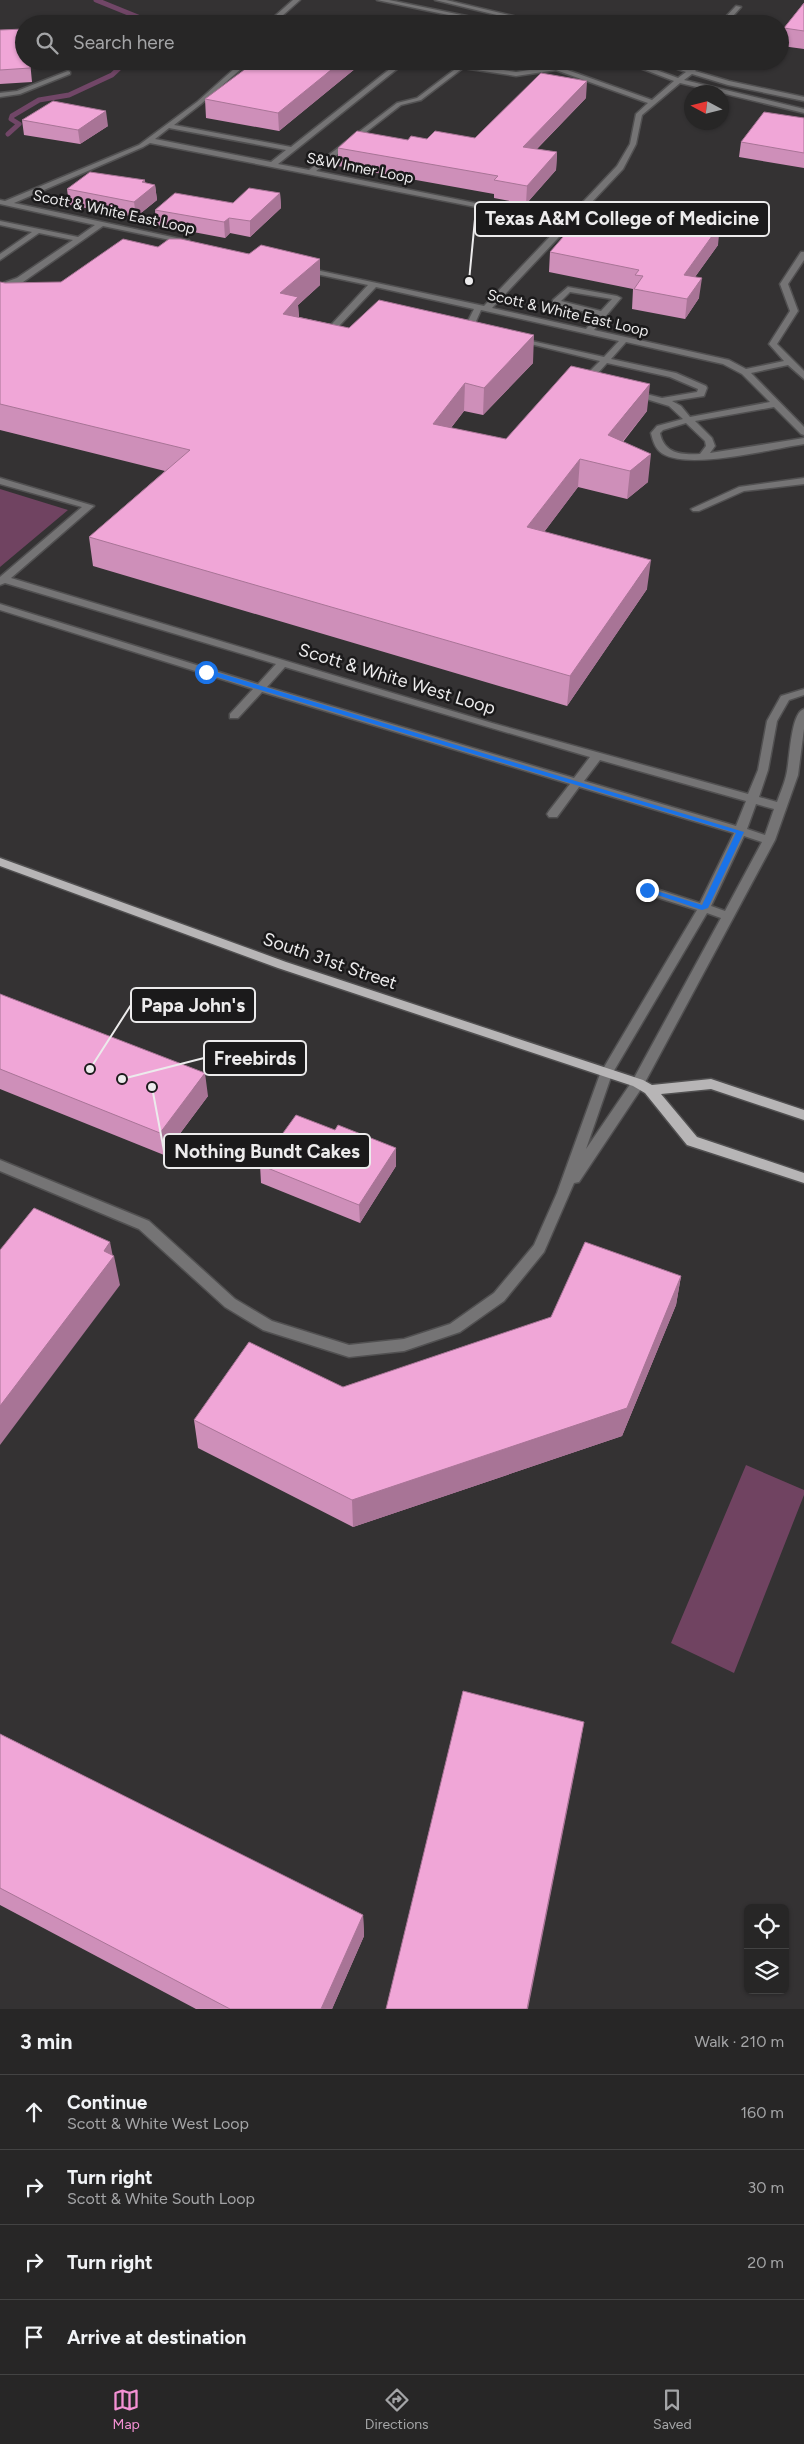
<!DOCTYPE html>
<html lang="en">
<head>
<meta charset="utf-8">
<style>
  body { margin:0; font-family:Figtree,sans-serif; background:#2f2e2e; color:#f1f3f6 }
  .controls { position:absolute; right:15px; bottom:15px; display:grid; overflow:hidden; border-radius:8px; box-shadow:0 1px 4px #0004 }
  .controls button { width:45px; height:45px; display:grid; place-items:center; padding:0; border:0; border-bottom:1px solid #434343; background:#272626; color:#f1f3f6; font:25px sans-serif }
  .compass { position:absolute; left:684px; top:85px; width:45px; height:45px; border-radius:50%; background:#272626; box-shadow:0 1px 4px #0004; rotate:277deg }
  .stop { position:absolute; width:15px; height:15px; margin:-11px; border:4px solid #1a73e8; border-radius:50%; background:#fff }
  .stop.end { background:#1a73e8; border-color:#fff; box-shadow:0 1px 5px #0008 }
  .list { margin:0; padding:0; list-style:none }
  h2 { display:flex; justify-content:space-between; align-items:center; height:65px; margin:0; padding:0 20px; font-size:21px }
  h2 small { font-size:16px; font-weight:400; color:#a4a5a7 }
  .list li { display:grid; grid-template-columns:32px 1fr auto; gap:15px; align-items:center; box-sizing:border-box; height:75px; padding:0 20px; border-top:1px solid #434343 }
  .list b { display:block; font-size:19px; white-space:nowrap }
  .list p { margin:0; font-size:16px; white-space:nowrap; color:#a4a5a7 }
  .list em { font-size:16px; font-style:normal; color:#a4a5a7 }
  .icon { flex:none; width:28px; height:28px; fill:none; stroke:currentColor; stroke-width:2; stroke-linecap:round; stroke-linejoin:round }
  .map { position:relative; flex:none; width:804px; height:2009px; overflow:hidden }
  .search { position:absolute; background:#272626; box-shadow:0 1px 4px #0004; left:15px; right:15px; top:15px; height:55px; display:flex; align-items:center; gap:12px; box-sizing:border-box; padding:0 18px; border-radius:28px; color:#a4a5a7; font-size:19px }
  .sheet { height:365px; background:#272626 }
  nav { display:flex; justify-content:space-around; align-items:center; box-sizing:border-box; height:70px; border-top:1px solid #434343; background:#272626; font-size:14px; color:#a4a5a7 }
  nav a { display:grid; justify-items:center; gap:2px }
  nav .on { color:#f491d4 }
  .map>svg:first-child { display:block }
  .green { fill:#704361 }
  .lines { fill:none; stroke-linecap:round; stroke-linejoin:round }
  .stream { stroke:#714667; stroke-width:5 }
  .minor-casing { stroke:#515051; stroke-width:3 }
  .major-casing { stroke:#515051; stroke-width:3 }
  .minor { fill:#757475; fill-rule:evenodd }
  .major { fill:#b7b5b6; fill-rule:evenodd }
  .wall { fill:#ce8fb9 }
  .shaded-wall { fill:#a87496 }
  .building { fill:#f0a6d7; stroke:#a87496 }
  .route { fill:#1a73e8 }
  .labels { text-anchor:middle; stroke-width:5; stroke-linejoin:round; paint-order:stroke }
  .far-street-label { font-size:15px; fill:#ecebec; stroke:#1b1a1b }
  .street-label { font-size:18px; fill:#ecebec; stroke:#1b1a1b }
  .leader { fill:none; stroke:#ecebec; stroke-width:2 }
  .callout-dot { fill:#ecebec; stroke:#1b1a1b; stroke-width:2 }
  .callout { fill:#1b1a1b; stroke:#ecebec; stroke-width:2 }
  .callout-label { font-size:19px; text-anchor:middle; font-weight:bold; fill:#ecebec }
</style>
</head>
<body>
<div class="map">
<svg width="804" height="2009" viewBox="0 0 804 2009">
  <rect width="100%" height="100%" fill="#343233"/>
  <path class="green" d="M0,489l68,21 -68,57z
    M746,1465l58,25v5l-70,178 -63,-30z"/>
  <g class="lines">
    <path class="stream" d="M96,0l42,17 10,7
      M8,134l11,-10 -8,-5 1,-3 27,-16 30,-5 43,-20 15,-14"/>
    <g class="minor-casing">
      <path id="minor" d="M293,0h7l-27,24h-7z
        M377,0h12l116,24h-14z
        M435,0h11l100,24h-12z
        M736,6l5,1 -15,17h-7z
        M243,61h7l-49,43 -27,21 117,22 109,-86h7l-129,103 31,6 88,-67 20,-5 45,-34 54,8 40,-6 96,34 22,-19 -52,-20h10l46,17 8,-6 -30,-11h10l24,8 9,-8h7l-11,10 34,10 75,16v4l-76,-16 -36,-11 -8,6 120,29v4l-124,-30 -38,32 -6,29 -13,25 -131,139 94,21 12,-14 -45,-11v-4l15,-13 49,9 4,2 -27,32 135,30 17,9 38,-8 -15,-17 21,-33 -10,-27 21,-32h3v8l-16,24 10,27 -21,33 27,27v8l-16,-14 -37,8 53,54v8l-3,-1 -27,-27 -79,14 17,17 3,8 -5,7 94,-15v6c-32,5 -111,25 -139,11 -9,-4 -12,-13 -14,-22l6,-7 26,-7 -14,-13 -39,-12 4,-3 28,7 35,-6 1,-3 -28,-12 -63,-14 -10,11 -1,4 6,7 -7,2 -7,-9 2,-7 10,-10 -86,-21 4,-2 86,19 15,-16 -138,-31 -8,18 7,3 -4,2 -12,-4 10,-20 -98,-22 -37,39 -3,17h-6l1,-18 37,-40 -66,-14v-4l182,39 78,-82 -412,-81 -7,4 -129,56 172,37h3v4l-86,-18 -80,56 -23,7v-5l17,-6 56,-38 -34,-7 -39,27v-6l32,-22 -32,-7v-4l78,16 17,-12 -95,-21v-4l5,1 134,-56 58,-43zM463,68l53,8 40,-6 92,33 -12,11 -6,30 -13,22 -52,55 -249,-50 85,-66 20,-5zM169,128l117,22 -15,12 -116,-23zM570,292l42,7 -11,12 -40,-10zM626,342l97,22 19,10 28,28 -80,15 -9,-11 -9,-5 32,-5 3,-8 -1,-2 -30,-13 -65,-14zM686,423l19,18 1,5 -6,8c-18,1 -36,0 -40,-21l3,-3z
        M68,71l2,1v2l-50,20 -20,3v-4l17,-2z
        M0,478l94,28 -83,72 481,145 256,71 10,-24 9,-49 14,-25 23,-7v6l-15,5 -12,21 -9,49 -9,27 18,5c3,-9 7,-17 9,-26 4,-14 4,-63 18,-67v20l-6,46 -23,65 -132,246 -64,96 -5,1 -30,69 -40,49 -44,31 -56,19 -55,6 -86,-27 -38,-23 -86,-78 -139,-58v-11l149,61 86,78 37,22 77,24 55,-6 46,-15 44,-31 40,-48 23,-52 43,-119 97,-164 -54,-17 -2,-3 6,-4 53,17 34,-70 -155,-46 -22,30h-8l-2,-3 2,-3 21,-27 -308,-92 -24,26h-8v-4l23,-25 -253,-79v-6l258,80 18,-20 -271,-81 -5,2v-8l82,-70 -82,-23zM285,667l305,90 -16,21 -307,-91zM600,760l146,41 -10,25 -152,-45zM756,804l18,5 -9,26 -18,-6zM744,836l18,6 -37,69 -14,-5zM707,913l14,5 -88,162 -47,69 26,-75z
        M804,478v6l-60,7 -45,20h-6l-2,-2 48,-22z"/>
    </g>
    <g class="major-casing">
      <path id="major" d="M0,858l286,104 357,118 9,5 59,-6 93,31v10l-93,-31 -50,5 36,43 107,36v10l-117,-38 -42,-52 -12,-7 -355,-118 -278,-102z"/>
    </g>
    <use href="#minor" class="minor"/>
    <use href="#major" class="major"/>
  </g>
  <path class="wall" d="M804,3v46l-22,-3 2,-18z
    M0,30l30,31 2,21 -32,2z
    M356,68l-77,63 -73,-13 -1,-19z
    M586,98l-49,51 20,3 -1,18 -30,34 -32,-6v-4l-156,-28v-18l70,-8 67,-2z
    M804,118v50l-65,-11 2,-15z
    M22,120l86,6 -28,18 -56,-9z
    M145,183l10,2 2,15 -21,17 -67,-12 -2,-16z
    M280,193l1,15 -31,29 -20,-4 -5,5 -69,-13 -1,-15 78,-7z
    M659,219l59,26 -23,32 4,21 -14,21 -53,-10 1,-20 -84,-17 1,-20z
    M158,247l162,12v26l-22,20 1,12 50,11 184,35 -50,52 -19,-4 -13,17 55,11 141,-28 -24,31 25,40 -21,17 -49,-12 -34,45 103,57 -80,117 -474,-140 -4,-29 76,-66 -165,-41v-148l5,1 56,-1z
    M0,994l208,102 -44,59 -164,-66z
    M335,1130l61,18v18l-36,57 -99,-40 -1,-18z
    M681,1276l-5,29 -54,131 -269,91 -155,-79 -4,-28 149,-33z
    M0,1734l363,181 1,21 -32,73h-136l-196,-104z"/>
  <path class="shaded-wall" d="M342,61h14v7l-77,63 -1,-18z
    M587,81l-1,17 -64,66 1,-17z
    M106,111l2,15 -28,18 -2,-14z
    M557,152l-1,18 -30,34 1,-18z
    M145,180l1,12 9,-7 2,15 -21,17 -2,-15 8,-20z
    M280,193l1,15 -31,29v-16z
    M229,218l1,15 -5,5 -1,-16z
    M720,225l-2,20 -36,50 2,-20z
    M320,259v26l-22,20 1,18 -15,17 -4,-47z
    M702,278l-3,20 -14,21 2,-20z
    M534,335l-1,28 -50,52 1,-27z
    M465,383l-1,28 -32,41 1,-28z
    M650,384l-3,27 -42,52 3,-28z
    M651,454l-3,28 -21,17 3,-28z
    M580,459l-2,28 -52,69 1,-29z
    M651,560l-4,29 -80,117 3,-30z
    M205,1073l3,23 -44,59 -4,-22z
    M396,1148v18l-36,57 -1,-18z
    M110,1242l3,15 1,-1 6,29 -120,160v-39l104,-155z
    M681,1276l-5,29 -54,131 -269,91 -1,-27z
    M584,1722l-4,24 -52,263h-1z
    M363,1915l1,21 -32,73h-11z"/>
  <path class="building" d="M804,3v28l-20,-3z
    M24,29v32h6v7l-30,2v-40z
    M256,61h86l-64,52 -73,-14z
    M541,73l46,8 -64,66 34,5 -30,34 -33,-6 4,-4 -160,-28 19,-17 51,9 3,-4 16,3 8,-8 40,7z
    M53,101l53,10 -28,19 -56,-10z
    M764,112l40,6v35l-63,-11z
    M90,172l55,8 -3,2 13,3 -21,17 -67,-13z
    M249,188l31,5 -30,28 -21,-3 -5,4 -69,-12 20,-17 58,10z
    M589,207l70,12 3,-4 58,10 -36,50 18,3 -15,21 -53,-10 9,-13 -8,-1 4,-5 -89,-18z
    M123,239l35,8 11,-8h12l68,15 12,-9 59,14 -40,34 18,4 -15,17 66,14 30,-28 155,35 -50,53 -19,-5 -32,41 73,15 65,-73 79,18 -42,51 43,19 -21,17 -50,-12 -53,68 124,33 -81,116 -481,-139 101,-87 -190,-46v-122l5,1 56,-1z
    M0,994l205,79 -45,60 -160,-64z
    M296,1115l39,15 3,-5 58,23 -37,57 -99,-40z
    M34,1208l76,34 -6,9 10,5 -114,150v-156z
    M585,1242l96,34 -54,132 -275,92 -158,-80 55,-78 94,45 208,-70z
    M463,1691l121,31 -57,287h-141z
    M0,1734l363,181 -42,94h-91l-230,-121z"/>
  <path class="route" d="M204,670h5l535,162 -36,76 -6,2 -59,-20 4,-2 55,17 34,-72 -532,-160z"/>
  <g class="labels">
    <g class="far-street-label">
      <text transform="translate(360 168) rotate(11)" y="5">S&amp;W Inner Loop</text>
      <text transform="translate(114 212) rotate(12)" y="5">Scott &amp; White East Loop</text>
      <text transform="translate(568 313) rotate(13)" y="5">Scott &amp; White East Loop</text>
    </g>
    <g class="street-label">
      <text transform="translate(397 679) rotate(17)" y="6">Scott &amp; White West Loop</text>
      <text transform="translate(330 961) rotate(19)" y="6">South 31st Street</text>
    </g>
  </g>
  <path class="leader" d="M469 281L475 219M90 1069L131 1005M122 1079L204 1058M152 1087L164 1151"/>
  <g class="callout-dot">
    <circle cx="469" cy="281" r="5"/>
    <circle cx="90" cy="1069" r="5"/>
    <circle cx="122" cy="1079" r="5"/>
    <circle cx="152" cy="1087" r="5"/>
  </g>
  <g class="callout">
    <rect x="475" y="202" width="294" height="34" rx="5"/>
    <rect x="131" y="988" width="124" height="34" rx="5"/>
    <rect x="204" y="1041" width="102" height="34" rx="5"/>
    <rect x="164" y="1134" width="206" height="34" rx="5"/>
  </g>
  <g class="callout-label">
    <text x="622" y="225">Texas A&amp;M College of Medicine</text>
    <text x="193" y="1012">Papa John's</text>
    <text x="255" y="1065">Freebirds</text>
    <text x="267" y="1158">Nothing Bundt Cakes</text>
  </g>
</svg>
<div class="controls">
<button><svg class="icon" aria-label="locate" viewBox="0 0 24 24"><circle cx="12" cy="12" r="6"/><path d="M12 2v4M12 18v4M2 12h4M18 12h4"/></svg></button>
<button><svg class="icon" aria-label="layers" viewBox="0 0 24 24"><path d="M12 4l9 5-9 5-9-5zM3 14l9 5 9-5"/></svg></button>
</div>
<svg class="compass" viewBox="-18 -18 36 36"><path d="M0-13l5 13h-10z" fill="#e53935"/><path d="M0 13l5-13h-10z" fill="#a4a5a7"/></svg>
<div class="stop" style="left:206px;top:672px"></div>
<div class="stop end" style="left:647px;top:890px"></div>
<div class="search"><svg class="icon" aria-label="search" viewBox="0 0 24 24"><circle cx="10" cy="10" r="6"/><path d="M15 15l6 6"/></svg>Search here</div>
</div>
<section class="sheet">
<h2>3 min<small>Walk · 210 m</small></h2>
<ul class="list">
<li><svg class="icon" aria-label="ahead" viewBox="0 0 24 24"><path d="M12 20V5M6 11l6-6 6 6"/></svg><div><b>Continue</b><p>Scott &amp; White West Loop</p></div><em>160 m</em></li>
<li><svg class="icon" aria-label="right" viewBox="0 0 24 24"><path d="M7 20v-9h11M14 6l5 5-5 5"/></svg><div><b>Turn right</b><p>Scott &amp; White South Loop</p></div><em>30 m</em></li>
<li><svg class="icon" aria-label="right" viewBox="0 0 24 24"><path d="M7 20v-9h11M14 6l5 5-5 5"/></svg><div><b>Turn right</b></div><em>20 m</em></li>
<li><svg class="icon" aria-label="arrive" viewBox="0 0 24 24"><path d="M6 21V4h12l-3 4 3 4H6"/></svg><div><b>Arrive at destination</b></div></li>
</ul>
</section>
<nav>
<a class="on"><svg class="icon" aria-label="map" viewBox="0 0 24 24"><path d="M3 6l6-2 6 2 6-2v14l-6 2-6-2-6 2zM9 4v14M15 6v14"/></svg>Map</a>
<a><svg class="icon" aria-label="directions" viewBox="0 0 24 24"><path d="M12 3l9 9-9 9-9-9zM9 14v-3h6M13 9l2 2-2 2"/></svg>Directions</a>
<a><svg class="icon" aria-label="saved" viewBox="0 0 24 24"><path d="M7 4h10v16l-5-4-5 4z"/></svg>Saved</a>
</nav>
</body>
</html>
